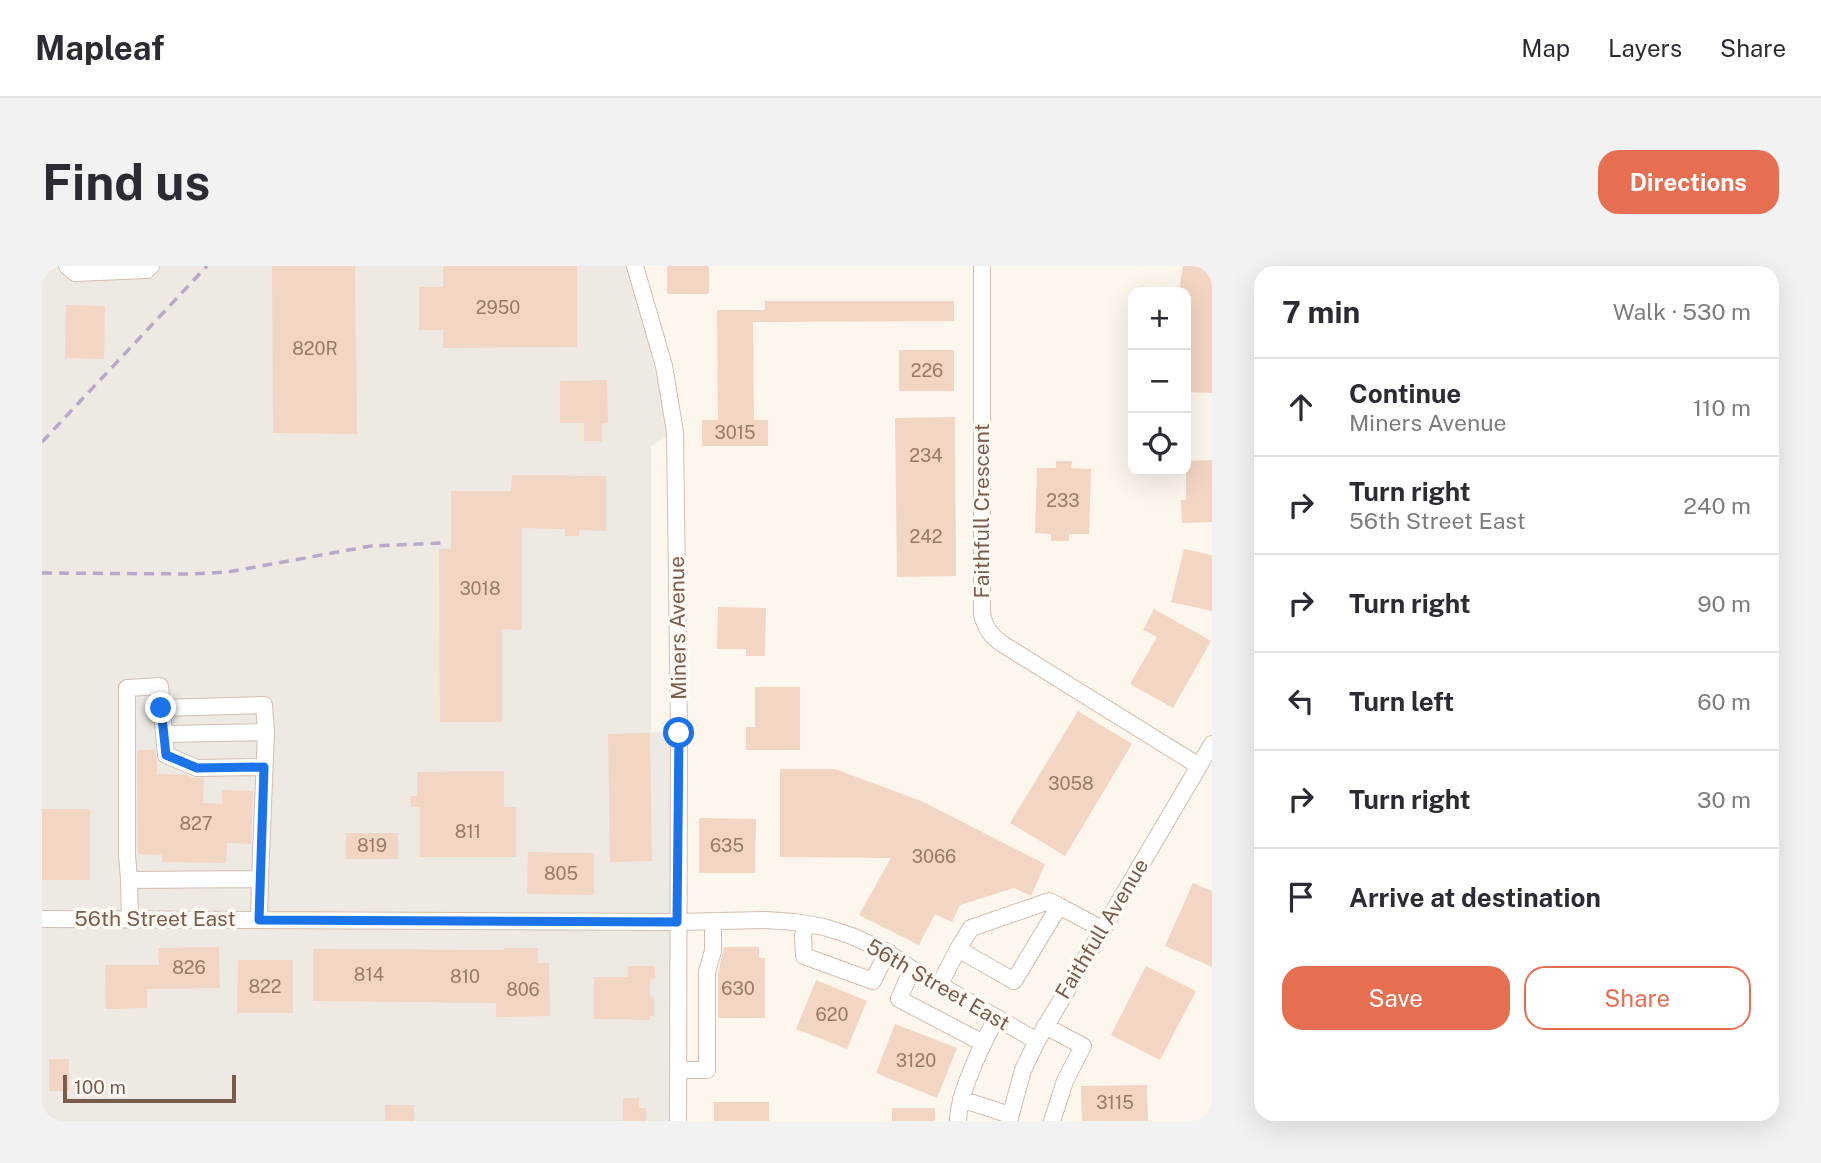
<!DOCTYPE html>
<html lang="en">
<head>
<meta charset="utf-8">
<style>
  body { margin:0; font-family:"Public Sans",sans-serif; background:#f2f2f3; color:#2b2b33 }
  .controls { position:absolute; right:21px; top:21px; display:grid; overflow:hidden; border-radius:14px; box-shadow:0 7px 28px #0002 }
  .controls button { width:63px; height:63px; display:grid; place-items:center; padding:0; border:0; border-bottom:2px solid #e1e1e2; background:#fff; color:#2b2b33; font:35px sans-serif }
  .scale { position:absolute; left:21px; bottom:18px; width:173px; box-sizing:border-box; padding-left:7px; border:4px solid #7a5c4d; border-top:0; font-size:19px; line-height:24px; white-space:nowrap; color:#7a5c4d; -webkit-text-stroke:5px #fffaf3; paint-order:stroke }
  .stop { position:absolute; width:21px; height:21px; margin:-16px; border:5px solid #1a73e8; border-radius:50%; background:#fff }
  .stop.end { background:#1a73e8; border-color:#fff; box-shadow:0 2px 7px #0008 }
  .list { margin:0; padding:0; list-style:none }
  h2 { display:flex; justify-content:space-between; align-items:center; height:91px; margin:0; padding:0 28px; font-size:30px }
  h2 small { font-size:23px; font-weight:400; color:#7c7c81 }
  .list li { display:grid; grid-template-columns:46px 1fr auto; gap:21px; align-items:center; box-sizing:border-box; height:98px; padding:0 28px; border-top:2px solid #e1e1e2 }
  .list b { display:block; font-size:26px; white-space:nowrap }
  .list p { margin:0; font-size:23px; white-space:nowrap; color:#7c7c81 }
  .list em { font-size:23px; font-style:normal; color:#7c7c81 }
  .actions { display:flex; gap:14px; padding:21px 28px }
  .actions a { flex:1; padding:16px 0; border:2px solid #e76f51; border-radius:21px; text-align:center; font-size:24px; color:#e76f51 }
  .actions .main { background:#e76f51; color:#fff }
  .icon { flex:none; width:38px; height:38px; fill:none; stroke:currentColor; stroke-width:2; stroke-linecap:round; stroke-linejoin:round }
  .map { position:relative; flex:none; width:1170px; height:855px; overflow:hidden; border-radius:21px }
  header { display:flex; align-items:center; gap:42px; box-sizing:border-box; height:98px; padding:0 35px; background:#fff; border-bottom:2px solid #e1e1e2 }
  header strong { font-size:33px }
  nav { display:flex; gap:38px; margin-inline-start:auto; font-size:24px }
  .intro { display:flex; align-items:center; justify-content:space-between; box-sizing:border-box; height:168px; padding:0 42px }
  h1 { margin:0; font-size:49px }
  .button { padding:18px 32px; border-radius:21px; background:#e76f51; color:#fff; font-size:24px; font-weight:700 }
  main { display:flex; gap:42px; padding:0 42px }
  aside { flex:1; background:#fff; border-radius:21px; box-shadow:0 7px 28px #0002 }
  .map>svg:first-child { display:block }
  .industrial { fill:#efe9e4 }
  .building { fill:#f3d5c3 }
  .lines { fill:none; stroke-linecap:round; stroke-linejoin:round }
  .minor-casing { stroke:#d1beb0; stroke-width:18 }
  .minor { stroke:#fff; stroke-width:16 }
  .rail { stroke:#b9a8c9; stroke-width:3.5; stroke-dasharray:10 7; stroke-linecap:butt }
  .route { stroke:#1a73e8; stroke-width:9 }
  .labels { text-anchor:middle; stroke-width:7; stroke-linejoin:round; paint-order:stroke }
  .number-label { font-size:18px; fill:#987a6a }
  .street-label { font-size:21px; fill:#7a5c4d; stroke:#fffaf3 }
</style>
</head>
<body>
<header>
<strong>Mapleaf</strong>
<nav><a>Map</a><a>Layers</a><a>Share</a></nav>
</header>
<div class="intro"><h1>Find us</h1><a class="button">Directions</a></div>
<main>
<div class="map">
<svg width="1170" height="855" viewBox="0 0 1170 855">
  <rect width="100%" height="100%" fill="#fdf6ec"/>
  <path class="industrial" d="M0,0h593l40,166 -24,14v286l28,1 -1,388h-636z"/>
  <path class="building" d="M230,0h83l2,168 -84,-1z
    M401,0h134v81l-134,1v-18h-24v-43h24z
    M625,0h42v28h-42z
    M1141,0h29v127l-26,-1v-100h-7z
    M723,35h189v20l-201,1 1,98h14v26h-66v-26h16l-1,-110h48z
    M24,39l39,1 -1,53 -39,-1z
    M857,84h55v41h-55z
    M565,114l1,43 -6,1v17h-18v-18h-24v-42z
    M913,151l1,159 -59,1 -2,-159z
    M1170,194v62l-30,1 -1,-23h5v-39z
    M1014,195h16l-1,7 20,1 -2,65h-20v7h-18v-7l-16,-1 2,-65h19z
    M470,209l94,1v55l-27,-1v6h-14v-7l-43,-1v102l-20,-1v93h-62l-1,-173h12v-58h60z
    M1142,283l28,6v56l-41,-9z
    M676,341l48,1 -1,48h-19v-7h-29z
    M1112,343l57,32 -38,67 -43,-24 27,-47 -14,-7z
    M713,421h45v63h-54v-23h9z
    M1036,445l54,33 -67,112 -55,-33z
    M608,467l2,128 -42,1 -2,-128z
    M95,484h18l2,11v13l30,1 6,3h11l-1,25 19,1v-14l31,1 -2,53 -24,-1 -1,20 -64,-1v-7l-24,-1z
    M738,503h55l86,32 124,63 -14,32 -17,-8 -54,17 -8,17 -17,-8 -16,31 -60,-30 32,-57 -111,-1z
    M462,505v36h12v50h-96v-50h-9l-1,-11h7v-24z
    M0,543h48v71h-48z
    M657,552l57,1 -1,54h-56z
    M304,567h52v26h-52z
    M486,586l66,1v42l-67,-1z
    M1151,617l19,8v76l-47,-21z
    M177,681l1,41 -73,1v19l-41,1 -1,-44h54l-1,-17z
    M682,681h35v11h6v60h-47v-45z
    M462,682h34v15h11l1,53 -54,1v-14l-183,-2v-52l191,1z
    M196,694h55v53h-56z
    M586,700h27v12l-5,3v14l4,3v18h-4v4l-56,-1v-42h34z
    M1104,700l50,25 -36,69 -49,-25z
    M774,714l51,21 -20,48 -51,-20z
    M853,758l62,24 -20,50 -61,-25z
    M7,793h20v32h-20z
    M1105,819l1,36h-66l-1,-35z
    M581,832h16v10h7v13h-23z
    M672,836h55v19h-55z
    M343,839h29v16h-29z
    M850,842h43v13h-43z"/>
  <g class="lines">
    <g class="minor-casing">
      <path id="minor" d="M25,0l8,7 72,-3 4,-4
        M593,0l29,100 11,66 4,301 -1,388
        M940,0v348c3,13 8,21 19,29l198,123
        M122,468l2,21 31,13 67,-1
        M218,613l6,-147
        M87,614l-2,-26v-166l33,-2 4,48 102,-2 -2,-27 -103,3
        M0,653l635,3 88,-2 30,2 29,5 28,9 35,16 25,17 125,72
        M88,653l-1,-39 131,-1 -1,41
        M763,658l-2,12 1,20 69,25 14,-29
        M916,683l13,-21 78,-27 10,5
        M870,703l-13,30 84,44
        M898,718l18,-35 56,32 45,-75 43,23
        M1003,760l38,20 -18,35 -13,40
        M636,804h29v-98l6,-21v-29
        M919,833l49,16
        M916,855c0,-27 25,-78 38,-103
        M967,855l14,-51 14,-29 175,-297"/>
    </g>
    <use href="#minor" class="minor"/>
    <path class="rail" d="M0,176l165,-176
      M0,307l150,1 36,-2 143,-26 70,-3"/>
  </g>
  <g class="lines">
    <path class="route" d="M119,442l5,47 31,13 67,-1 -5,153 418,2 2,-189"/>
  </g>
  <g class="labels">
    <g class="number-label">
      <text x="456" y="48">2950</text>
      <text x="273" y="89">820R</text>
      <text x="885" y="111">226</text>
      <text x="693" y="173">3015</text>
      <text x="884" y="196">234</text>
      <text x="1021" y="241">233</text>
      <text x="884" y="277">242</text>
      <text x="438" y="329">3018</text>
      <text x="1029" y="524">3058</text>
      <text x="154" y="564">827</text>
      <text x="426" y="572">811</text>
      <text x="330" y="586">819</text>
      <text x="685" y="586">635</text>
      <text x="892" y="597">3066</text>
      <text x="519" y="614">805</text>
      <text x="147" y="708">826</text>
      <text x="327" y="715">814</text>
      <text x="423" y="717">810</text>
      <text x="223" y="727">822</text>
      <text x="696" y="729">630</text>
      <text x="481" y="730">806</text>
      <text x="790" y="755">620</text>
      <text x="874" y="801">3120</text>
      <text x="1073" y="843">3115</text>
    </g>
    <g class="street-label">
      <text transform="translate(940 245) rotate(-90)" y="7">Faithfull Crescent</text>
      <text transform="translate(636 362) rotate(-91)" y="7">Miners Avenue</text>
      <text x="113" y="660">56th Street East</text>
      <text transform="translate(1060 663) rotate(-59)" y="7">Faithfull Avenue</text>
      <text transform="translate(896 719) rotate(30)" y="7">56th Street East</text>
    </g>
  </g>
</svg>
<div class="controls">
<button>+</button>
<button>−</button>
<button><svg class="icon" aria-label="locate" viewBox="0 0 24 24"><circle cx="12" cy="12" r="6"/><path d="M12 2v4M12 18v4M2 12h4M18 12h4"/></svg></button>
</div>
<div class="scale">100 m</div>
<div class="stop" style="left:637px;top:467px"></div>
<div class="stop end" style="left:119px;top:442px"></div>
</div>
<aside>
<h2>7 min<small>Walk · 530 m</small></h2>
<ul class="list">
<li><svg class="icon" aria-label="ahead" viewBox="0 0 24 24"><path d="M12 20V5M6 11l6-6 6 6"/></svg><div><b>Continue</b><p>Miners Avenue</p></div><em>110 m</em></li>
<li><svg class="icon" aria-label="right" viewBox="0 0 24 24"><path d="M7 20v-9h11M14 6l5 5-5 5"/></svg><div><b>Turn right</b><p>56th Street East</p></div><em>240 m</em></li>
<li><svg class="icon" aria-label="right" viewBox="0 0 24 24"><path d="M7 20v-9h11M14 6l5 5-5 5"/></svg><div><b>Turn right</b></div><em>90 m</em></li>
<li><svg class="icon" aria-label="left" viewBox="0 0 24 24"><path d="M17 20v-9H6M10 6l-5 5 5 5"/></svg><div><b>Turn left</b></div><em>60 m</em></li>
<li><svg class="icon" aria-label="right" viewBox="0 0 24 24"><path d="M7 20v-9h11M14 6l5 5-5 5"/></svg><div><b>Turn right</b></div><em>30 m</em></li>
<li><svg class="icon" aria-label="arrive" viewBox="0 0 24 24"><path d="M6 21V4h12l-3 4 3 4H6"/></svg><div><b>Arrive at destination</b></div></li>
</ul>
<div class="actions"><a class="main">Save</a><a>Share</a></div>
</aside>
</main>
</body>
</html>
